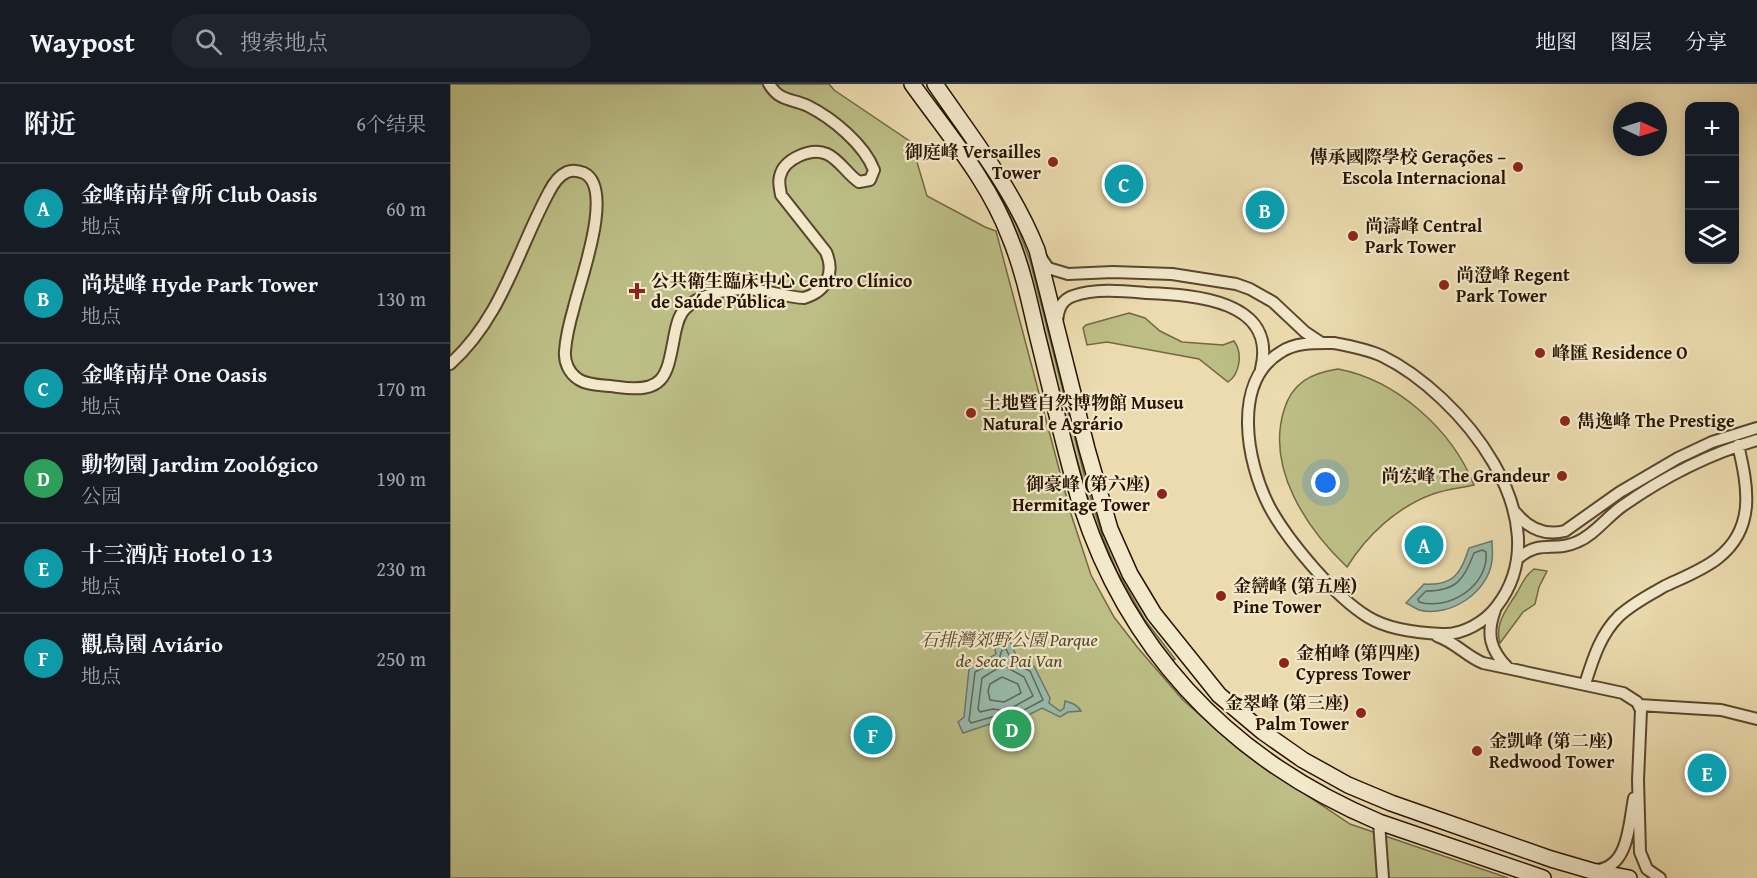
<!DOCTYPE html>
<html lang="zh">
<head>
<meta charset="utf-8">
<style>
  body { margin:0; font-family:"Gentium Book Plus","Noto Serif SC",serif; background:#20242c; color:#f1f3f6 }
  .controls { position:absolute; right:18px; top:18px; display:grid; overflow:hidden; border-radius:12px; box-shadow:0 3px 15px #0003 }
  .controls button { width:54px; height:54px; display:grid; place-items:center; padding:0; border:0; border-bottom:2px solid #363941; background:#171b24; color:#f1f3f6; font:30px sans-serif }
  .compass { position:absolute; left:1163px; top:18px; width:54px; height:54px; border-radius:50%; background:#171b24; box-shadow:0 3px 15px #0003; rotate:94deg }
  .you { position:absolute; left:876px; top:399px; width:21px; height:21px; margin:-15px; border:4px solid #fff; border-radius:50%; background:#1a73e8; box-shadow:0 0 0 9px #1a73e833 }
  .badge { display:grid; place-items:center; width:39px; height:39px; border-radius:50%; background:#c59692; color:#fff; font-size:20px; font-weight:700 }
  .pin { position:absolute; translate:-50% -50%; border:3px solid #fff; box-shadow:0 2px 6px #0006 }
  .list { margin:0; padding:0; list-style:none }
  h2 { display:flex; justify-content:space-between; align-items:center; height:78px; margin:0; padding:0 24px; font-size:26px }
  h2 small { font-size:20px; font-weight:400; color:#9ea1a6 }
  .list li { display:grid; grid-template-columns:39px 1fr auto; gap:18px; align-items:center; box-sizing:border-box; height:90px; padding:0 24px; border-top:2px solid #363941 }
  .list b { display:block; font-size:22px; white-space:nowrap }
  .list p { margin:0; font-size:20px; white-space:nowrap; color:#9ea1a6 }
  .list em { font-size:20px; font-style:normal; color:#9ea1a6 }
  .icon { flex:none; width:33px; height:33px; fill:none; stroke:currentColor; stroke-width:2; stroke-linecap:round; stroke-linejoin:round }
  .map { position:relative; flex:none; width:1307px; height:794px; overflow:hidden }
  header { display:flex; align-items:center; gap:36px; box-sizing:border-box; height:84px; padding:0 30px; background:#171b24; border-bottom:2px solid #363941 }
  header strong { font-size:28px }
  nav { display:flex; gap:33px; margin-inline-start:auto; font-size:21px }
  .search { width:420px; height:54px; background:#20242c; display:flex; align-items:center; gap:15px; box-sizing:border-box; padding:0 21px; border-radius:33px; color:#9ea1a6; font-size:22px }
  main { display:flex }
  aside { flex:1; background:#171b24 }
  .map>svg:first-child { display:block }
  .green { fill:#bcbe86; stroke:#726943; stroke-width:1.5 }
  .water { fill:#98bbad; stroke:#6b7868; stroke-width:1.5 }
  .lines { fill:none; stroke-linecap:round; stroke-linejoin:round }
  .shore { stroke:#606856; stroke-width:1.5 }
  .street-casing { stroke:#59462c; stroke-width:14 }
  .secondary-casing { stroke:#281400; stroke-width:18 }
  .street { stroke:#f2e8ca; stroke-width:10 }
  .secondary { stroke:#f2e8ca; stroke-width:15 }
  .poi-dot { fill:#8f2418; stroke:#f2e8ca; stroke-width:2 }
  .labels { text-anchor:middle; stroke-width:4.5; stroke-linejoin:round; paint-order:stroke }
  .poi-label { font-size:18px; font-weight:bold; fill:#281400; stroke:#f2e8ca; text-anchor:start }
  .park-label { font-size:18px; font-style:italic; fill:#544728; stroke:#f2e8ca }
</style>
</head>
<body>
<header>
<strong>Waypost</strong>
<div class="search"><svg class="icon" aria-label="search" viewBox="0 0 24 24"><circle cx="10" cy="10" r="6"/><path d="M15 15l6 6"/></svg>搜索地点</div>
<nav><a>地图</a><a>图层</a><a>分享</a></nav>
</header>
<main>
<aside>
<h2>附近<small>6个结果</small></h2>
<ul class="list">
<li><span class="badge" style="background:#0f9aa8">A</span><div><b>金峰南岸會所 Club Oasis</b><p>地点</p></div><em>60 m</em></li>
<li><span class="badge" style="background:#0f9aa8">B</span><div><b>尚堤峰 Hyde Park Tower</b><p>地点</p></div><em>130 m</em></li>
<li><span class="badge" style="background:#0f9aa8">C</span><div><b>金峰南岸 One Oasis</b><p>地点</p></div><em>170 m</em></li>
<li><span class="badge" style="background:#2e9e5b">D</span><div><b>動物園 Jardim Zoológico</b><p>公园</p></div><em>190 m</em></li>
<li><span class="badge" style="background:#0f9aa8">E</span><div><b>十三酒店 Hotel O 13</b><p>地点</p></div><em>230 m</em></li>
<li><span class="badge" style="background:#0f9aa8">F</span><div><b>觀鳥園 Aviário</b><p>地点</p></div><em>250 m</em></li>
</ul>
</aside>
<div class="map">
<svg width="1307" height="794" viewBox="0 0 1307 794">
  <rect width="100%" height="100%" fill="#ebdbae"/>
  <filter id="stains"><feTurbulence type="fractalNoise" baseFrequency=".00333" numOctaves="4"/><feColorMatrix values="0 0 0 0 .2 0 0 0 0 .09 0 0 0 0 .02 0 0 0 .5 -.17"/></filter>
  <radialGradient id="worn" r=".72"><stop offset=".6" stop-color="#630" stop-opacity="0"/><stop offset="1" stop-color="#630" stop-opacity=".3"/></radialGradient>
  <path class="green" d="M0,0h379l5,6 77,52 16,54 58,31 11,4 75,283 20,61 23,42 24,31 45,52 59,52 108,72 158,54h-1058z
    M549,106l18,36 13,34 56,222 17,56 14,33 28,49 30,39 -3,2 -30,-41 -31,-53 -14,-38 -34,-118 -35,-146 -16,-44 -16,-29z
    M679,229l16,5 15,13 22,11 41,3 11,-4c9,12 6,33 -6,41l-29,-23 -92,-17 -20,3 -4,-17 3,-3z
    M888,285c59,11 114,61 136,116 -13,3 -28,4 -41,9 -36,13 -66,41 -86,73 -41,-39 -81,-99 -63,-157 8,-27 27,-37 54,-41z
    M1084,485l13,2 -8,16 -4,17 -12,8 -23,31c-6,-21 8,-35 18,-52 5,-9 7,-15 16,-22z"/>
  <path class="water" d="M1042,457c0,6 1,13 0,19 -3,32 -42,58 -73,50 -4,-2 -9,-5 -13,-7l18,-19c29,2 37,-10 45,-36z
    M548,555l12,2 7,17 17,8 16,32 -1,5 11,8 4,-3 1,-7c8,2 12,4 16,10l-13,1 -8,5 -18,-9 -35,18 -14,-3 -30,10 -5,-11 6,-5 5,-48c7,-7 18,-9 27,-15l-2,-10z"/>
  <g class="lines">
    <path class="shore" d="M1032,466l4,2c3,34 -37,59 -67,50l-1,-3 8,-8c30,0 38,-11 48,-38z
      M556,565l7,14 17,8 13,29 -36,19 -15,-2 -21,6 -2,-3 6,-48 24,-13 3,-9z
      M553,581l21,12 9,19 -27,15 -13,-2 -13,3 -2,-3 4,-31z
      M552,593l16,7 3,9 -17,9 -14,-2 -2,-9 2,-7z"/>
    <g class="street-casing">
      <path id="street" d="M592,175l6,9 20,6 45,-2 59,2 64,10 14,5 23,13 32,30 15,10
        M607,238c1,-12 4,-22 16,-26 22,-8 51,-5 74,-3 47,2 131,7 114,76
        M884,259c16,3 33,6 48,13 78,38 181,164 115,250 -12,16 -34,29 -55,28 -24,-1 -53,-4 -74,-17 -33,-20 -81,-77 -99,-111 -22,-43 -38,-124 12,-154 15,-10 35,-9 53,-9z
        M0,280c52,-46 67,-113 99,-172 4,-8 9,-16 18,-20 5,-2 12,-1 17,1 31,15 -4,108 -10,134 -4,14 -8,30 -9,44 -1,11 4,22 13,28 10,7 27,6 40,8 49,7 49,-13 57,-54 2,-9 4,-19 11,-25 12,-13 38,-18 55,-19 21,-1 42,8 63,9 23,-7 31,-25 22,-46l-45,-57c-1,-7 -3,-12 -1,-19 4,-17 31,-29 47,-22 13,6 20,20 32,28l11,-2 4,-10c-10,-26 -42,-52 -66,-64 -17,-8 -28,-4 -39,-22
        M1066,429c13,16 29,23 49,18l55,-39 58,-34 34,-16 45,-14
        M1067,475c25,-21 36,-6 60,-17 17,-7 29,-24 44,-35 41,-29 87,-53 136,-67
        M1045,526c-9,24 -5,40 13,58
        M987,552c18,6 29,20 46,27l140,30 14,9 4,8 -3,70 2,72 7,17 13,9
        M1135,600c8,-25 15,-49 34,-68 14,-13 30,-21 46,-30 17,-8 38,-16 53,-28 38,-30 30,-71 20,-113
        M1189,621l82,5 36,9
        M929,738l4,56
        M1146,786c33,-2 33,-47 38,-72"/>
    </g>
    <g class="secondary-casing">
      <path id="secondary" d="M462,0c35,49 77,97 98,154 12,29 19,61 26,92 13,52 25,104 39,155 45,160 152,273 304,337l164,56
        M485,0c37,54 78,105 102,166l50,199 23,80 20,45 24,40 65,81 44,37 40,28 45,25 43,18 160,56 41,12 37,7"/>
    </g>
    <use href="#street" class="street"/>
    <use href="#secondary" class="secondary"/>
  </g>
  <g class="poi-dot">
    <circle cx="603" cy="78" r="6"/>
    <circle cx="1068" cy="83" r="6"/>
    <circle cx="903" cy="152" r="6"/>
    <circle cx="994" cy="201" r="6"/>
    <path d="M184 198h6v6h6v6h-6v6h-6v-6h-6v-6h6z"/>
    <circle cx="1090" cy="269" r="6"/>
    <circle cx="521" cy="329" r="6"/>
    <circle cx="1115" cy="337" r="6"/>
    <circle cx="1112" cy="392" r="6"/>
    <circle cx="712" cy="410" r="6"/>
    <circle cx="771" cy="512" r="6"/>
    <circle cx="834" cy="579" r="6"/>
    <circle cx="911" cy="629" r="6"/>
    <circle cx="1027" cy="667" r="6"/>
  </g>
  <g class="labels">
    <g class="poi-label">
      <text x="591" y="74" text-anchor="end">御庭峰 Versailles<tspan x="591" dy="21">Tower</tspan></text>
      <text x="1056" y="79" text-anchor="end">傳承國際學校 Gerações –<tspan x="1056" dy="21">Escola Internacional</tspan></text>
      <text x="915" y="148">尚濤峰 Central<tspan x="915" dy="21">Park Tower</tspan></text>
      <text x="1006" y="197">尚澄峰 Regent<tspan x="1006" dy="21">Park Tower</tspan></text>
      <text x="201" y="203">公共衛生臨床中心 Centro Clínico<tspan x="201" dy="21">de Saúde Pública</tspan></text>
      <text x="1102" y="275">峰匯 Residence O</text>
      <text x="533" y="325">土地暨自然博物館 Museu<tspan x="533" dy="21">Natural e Agrário</tspan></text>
      <text x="1127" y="343">雋逸峰 The Prestige</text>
      <text x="1100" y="398" text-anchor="end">尚宏峰 The Grandeur</text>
      <text x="700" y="406" text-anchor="end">御豪峰 (第六座)<tspan x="700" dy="21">Hermitage Tower</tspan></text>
      <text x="783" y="508">金巒峰 (第五座)<tspan x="783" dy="21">Pine Tower</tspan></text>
      <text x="846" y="575">金柏峰 (第四座)<tspan x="846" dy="21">Cypress Tower</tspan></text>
      <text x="899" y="625" text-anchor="end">金翠峰 (第三座)<tspan x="899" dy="21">Palm Tower</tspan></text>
      <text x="1039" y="663">金凱峰 (第二座)<tspan x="1039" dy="21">Redwood Tower</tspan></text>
    </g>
    <g class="park-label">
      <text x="559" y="562">石排灣郊野公園 Parque<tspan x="559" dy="21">de Seac Pai Van</tspan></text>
    </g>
  </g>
  <rect width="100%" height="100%" filter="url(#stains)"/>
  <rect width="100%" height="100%" fill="url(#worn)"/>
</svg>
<div class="controls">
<button>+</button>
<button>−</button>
<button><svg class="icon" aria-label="layers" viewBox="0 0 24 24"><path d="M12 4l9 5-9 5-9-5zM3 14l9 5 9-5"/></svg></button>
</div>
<svg class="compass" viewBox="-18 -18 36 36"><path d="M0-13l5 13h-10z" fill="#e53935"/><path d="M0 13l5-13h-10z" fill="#9ea1a6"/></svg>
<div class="you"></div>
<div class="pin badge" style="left:974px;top:461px;background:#0f9aa8">A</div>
<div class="pin badge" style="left:815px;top:126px;background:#0f9aa8">B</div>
<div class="pin badge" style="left:674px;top:100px;background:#0f9aa8">C</div>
<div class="pin badge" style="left:562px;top:645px;background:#2e9e5b">D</div>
<div class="pin badge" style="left:1257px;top:689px;background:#0f9aa8">E</div>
<div class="pin badge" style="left:423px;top:651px;background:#0f9aa8">F</div>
</div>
</main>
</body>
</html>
